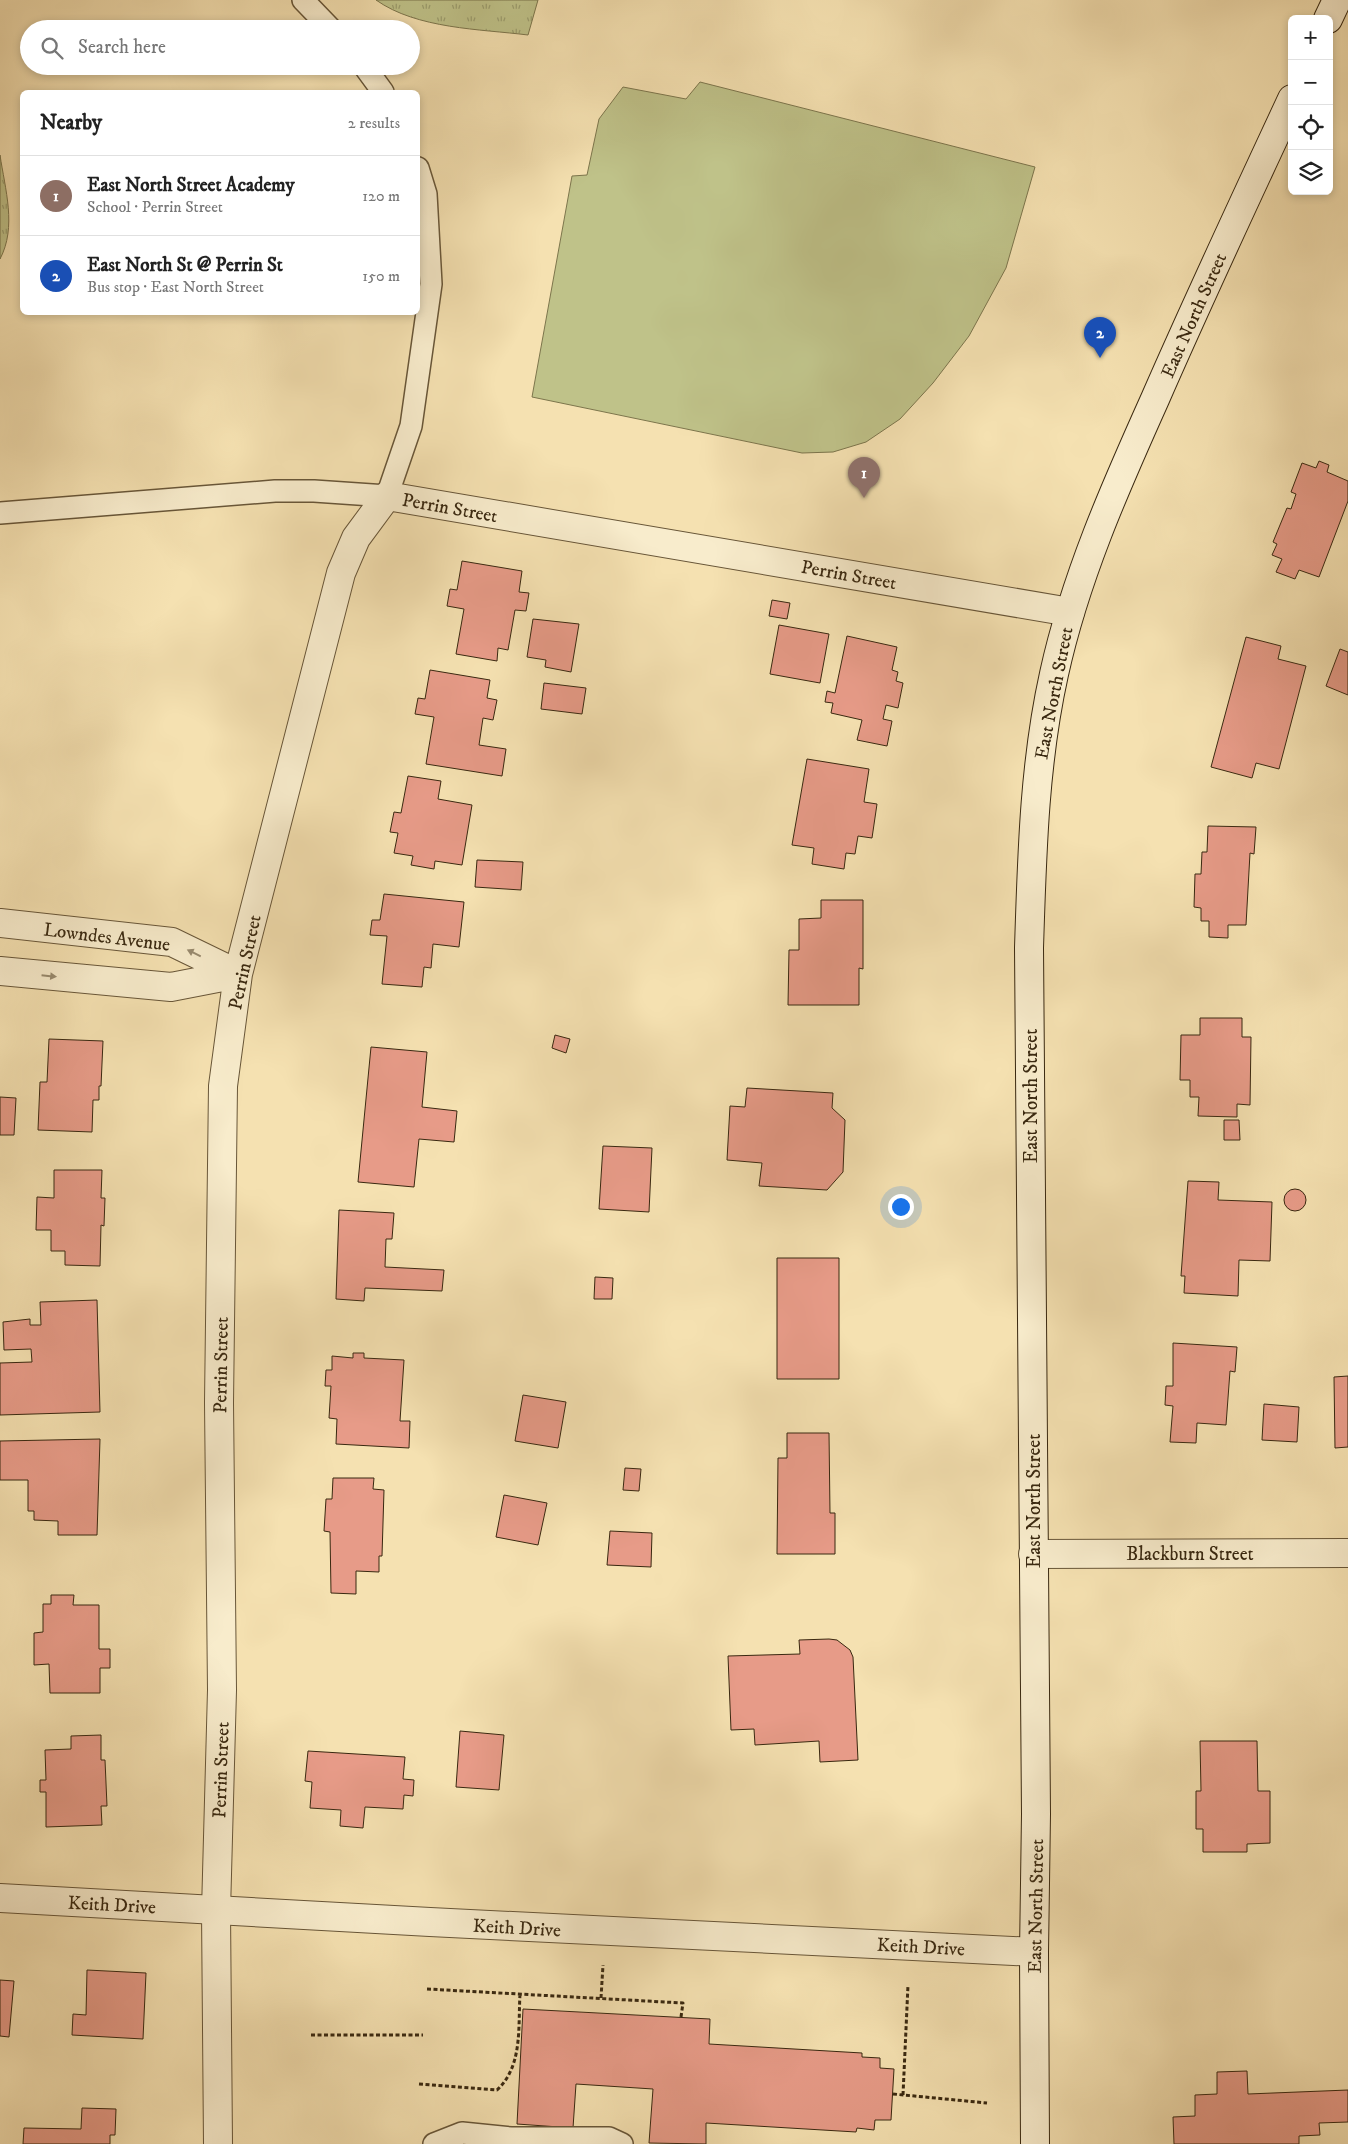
<!DOCTYPE html>
<html lang="en">
<head>
<meta charset="utf-8">
<style>
  body { margin:0; font-family:"IM FELL DW Pica",serif; background:#f2f2f2; color:#222 }
  .controls { position:absolute; right:15px; top:15px; display:grid; overflow:hidden; border-radius:8px; box-shadow:0 2px 8px #0003 }
  .controls button { width:45px; height:45px; display:grid; place-items:center; padding:0; border:0; border-bottom:1px solid #e0e0e0; background:#fff; color:#222; font:25px sans-serif }
  .you { position:absolute; left:900px; top:1206px; width:18px; height:18px; margin:-12px; border:4px solid #fff; border-radius:50%; background:#1a73e8; box-shadow:0 0 0 8px #1a73e833 }
  .badge { display:grid; place-items:center; width:32px; height:32px; border-radius:50%; background:#ea580c; color:#fff; font-size:16px; font-weight:700 }
  .pin { position:absolute; translate:-50% -41px; filter:drop-shadow(0 1px 2px #0008) }
  .pin::after { content:''; position:absolute; top:26px; width:18px; height:15px; background:inherit; clip-path:polygon(0 0,100% 0,50% 100%) }
  .list { margin:0; padding:0; list-style:none }
  h2 { display:flex; justify-content:space-between; align-items:center; height:65px; margin:0; padding:0 20px; font-size:21px }
  h2 small { font-size:16px; font-weight:400; color:#767676 }
  .list li { display:grid; grid-template-columns:32px 1fr auto; gap:15px; align-items:center; box-sizing:border-box; height:80px; padding:0 20px; border-top:1px solid #e0e0e0 }
  .list b { display:block; font-size:19px; white-space:nowrap }
  .list p { margin:0; font-size:16px; white-space:nowrap; color:#767676 }
  .list em { font-size:16px; font-style:normal; color:#767676 }
  .icon { flex:none; width:28px; height:28px; fill:none; stroke:currentColor; stroke-width:2; stroke-linecap:round; stroke-linejoin:round }
  .map { position:relative; flex:none; width:1348px; height:2144px; overflow:hidden }
  .search { position:absolute; background:#fff; box-shadow:0 2px 8px #0003; left:20px; top:20px; width:400px; height:55px; display:flex; align-items:center; gap:12px; box-sizing:border-box; padding:0 18px; border-radius:28px; color:#767676; font-size:19px }
  .panel { position:absolute; background:#fff; box-shadow:0 2px 8px #0003; left:20px; top:90px; width:400px; height:225px; border-radius:8px }
  .map>svg:first-child { display:block }
  .park { fill:url(#park-tufts); stroke:#7c754c }
  .pitch { fill:#bfc289; stroke:#7c754c }
  .building { fill:#e79b88; stroke:#392810 }
  .lines { fill:none; stroke-linecap:round; stroke-linejoin:round }
  .service-casing { stroke:#685638; stroke-width:24 }
  .minor-casing { stroke:#685638; stroke-width:30 }
  .tertiary-casing { stroke:#685638; stroke-width:30 }
  .secondary-casing { stroke:#392810; stroke-width:30 }
  .path { stroke:#392810; stroke-width:3; stroke-dasharray:4 2.5; stroke-linecap:butt }
  .service { stroke:#f8eccc; stroke-width:21 }
  .minor { stroke:#f8eccc; stroke-width:28 }
  .tertiary { stroke:#f8eccc; stroke-width:28 }
  .secondary { stroke:#f8eccc; stroke-width:28 }
  .oneway { fill:#988a6e }
  .labels { text-anchor:middle; stroke-width:4; stroke-linejoin:round; paint-order:stroke }
  .street-label { font-size:19px; fill:#392810; stroke:#f8eccc }
</style>
</head>
<body>
<div class="map">
<svg width="1348" height="2144" viewBox="0 0 1348 2144">
  <defs>
    <pattern id="park-tufts" width="24" height="20" patternUnits="userSpaceOnUse" patternTransform="scale(1.25)"><rect width="24" height="20" fill="#bfc289"/><path d="M3 7l-1-3M5 7V3M7 7l1-3M15 17l-1-3M17 17v-4M19 17l1-3" fill="none" stroke="#9c9e6f"/></pattern>
  </defs>
  <rect width="100%" height="100%" fill="#f5e1b1"/>
  <filter id="stains"><feTurbulence type="fractalNoise" baseFrequency=".004" numOctaves="4"/><feColorMatrix values="0 0 0 0 .2 0 0 0 0 .09 0 0 0 0 .02 0 0 0 .5 -.17"/></filter>
  <radialGradient id="worn" r=".72"><stop offset=".6" stop-color="#630" stop-opacity="0"/><stop offset="1" stop-color="#630" stop-opacity=".3"/></radialGradient>
  <path class="park" d="M376,0h162l-10,35c-48,-6 -111,-6 -152,-35z
    M0,155c5,34 17,72 0,104z"/>
  <path class="pitch" d="M700,82l335,85 -29,101 -37,68 -36,47 -33,36 -34,23 -33,10 -31,1 -270,-56 40,-221 15,-1 12,-56 24,-32 63,12z"/>
  <path class="building" d="M1319,461l10,4 -2,7 21,9v20l-29,76 -20,-7 -4,9 -19,-7 6,-13 -10,-4 5,-11 -4,-2 14,-34 4,1 5,-15 -5,-2 11,-29 14,5z
    M462,561l60,10 -3,21 10,1 -3,18 -11,-1 -7,40 -10,-2 -1,13 -41,-7 8,-45 -17,-3 3,-17 7,1z
    M772,600l18,3 -3,16 -18,-3z
    M533,619l46,5 -8,48 -26,-5 1,-7 -19,-3z
    M779,625l50,9 -9,49 -50,-9z
    M847,636l50,11 -5,23 6,2 -2,9 7,2 -5,25 -12,-3 -3,14 9,2 -5,25 -30,-6 5,-20 -31,-7 2,-10 -8,-1 2,-11 8,2z
    M1246,637l35,9 -3,13 28,7 -27,103 -23,-6 -4,15 -41,-11z
    M1340,649l8,3v43l-22,-9z
    M430,670l60,10 -3,18 10,2 -4,20 -10,-2 -4,27 27,4 -4,27 -76,-12 8,-47 -19,-3 3,-16 7,1z
    M544,683l42,5 -4,26 -41,-5z
    M807,759l62,10 -5,33 13,2 -5,34 -14,-2 -3,18 -9,-1 -2,16 -32,-5 2,-16 -22,-3z
    M408,776l33,5 -3,18 34,6 -10,60 -27,-4 -1,8 -23,-4 2,-9 -19,-3 4,-20 -8,-1 4,-20 7,1z
    M1208,826l48,1 -2,27 -4,-1 -4,72h-18v13l-19,-1v-16h-8v-13l-7,-1 1,-33h6l1,-22h5z
    M477,860l46,2 -2,28 -46,-3z
    M384,894l80,8 -5,45 -26,-3 -2,24 -7,-1 -2,20 -40,-3 5,-48 -17,-1 2,-15h8z
    M821,900h42v69l-4,-1v37h-71l1,-55h10v-31l22,-1z
    M1200,1018h42v19h9l-1,68 -13,-1v13l-39,-1 1,-19h-9v-17h-10l1,-45h19z
    M555,1035l15,4 -4,14 -14,-5z
    M49,1039l54,2 -2,45h-2v14h-6l-1,32 -54,-2 2,-48h7z
    M371,1047l56,5 -5,55 35,4 -3,31 -35,-3 -5,48 -56,-5z
    M747,1088l86,5 -1,15 13,12 -2,52 -16,18 -68,-4 3,-23 -35,-3 3,-54 15,1z
    M0,1097l16,1 -2,37h-14z
    M1224,1120h15l1,20h-16z
    M603,1146l49,2 -3,64 -50,-3z
    M54,1170h48l-1,28h4l-1,28 -3,-1 -1,41 -35,-1v-14h-14v-21h-15l1,-33 17,1z
    M1188,1181l31,1 -1,18 54,2 -2,59 -31,-1 -1,36 -54,-3 1,-17h-4z
    M1284 1200a11 11 0 1 1 22 0a11 11 0 1 1-22 0Z
    M339,1210l55,3 -2,26h-6l-1,28 59,3 -2,21 -77,-3 -1,13 -28,-2z
    M777,1258h62v121h-62z
    M595,1277l18,1 -1,21h-18z
    M97,1300l3,112 -100,3v-52l32,-1 -1,-13 -27,1 -1,-28 27,-3v6h11l-1,-23z
    M1173,1343l64,4 -2,25 -5,-1 -4,54 -29,-2 -1,20 -26,-1 3,-36 -8,-1 1,-19h7z
    M353,1353h11v5l40,2 -4,61h10l-1,27 -73,-4 1,-25 -8,-1 2,-32h-6l1,-16h6v-14l21,2z
    M1348,1376v71l-13,1 -1,-71z
    M523,1395l43,7 -8,46 -43,-7z
    M1264,1404l35,3 -2,35 -35,-2z
    M787,1433h42l1,80h5v41h-58l1,-96h9z
    M100,1439l-3,96h-39v-14l-24,-1v-9h-6v-31h-28v-39z
    M625,1468l16,1 -2,22 -16,-1z
    M333,1478h41l-1,11 11,1 -2,66h-3v16l-23,-1v23l-25,-1 -1,-61 -6,-1 2,-32h6z
    M504,1495l43,8 -9,42 -42,-8z
    M610,1531l42,2 -1,34 -44,-2z
    M51,1595h23l-1,10h26v44h11v19h-10v25h-50l-1,-29 -15,1v-32l9,-1v-28h8z
    M829,1639l8,1 13,10 3,7 5,103 -38,2 -1,-21 -64,4 -1,-16 -23,1 -3,-74 72,-2 -1,-14z
    M460,1731l44,4 -5,55 -43,-3z
    M101,1735v25h4l2,46h-6l1,19 -56,2v-35h-6v-12h6l-1,-30 26,-1v-13z
    M1200,1741h57l1,50h12v52l-23,1v8h-44v-23h-7v-38h5z
    M308,1751l97,6 -2,22 11,1 -1,16 -9,-1 -1,14 -38,-2 -2,21 -23,-2 1,-16 -31,-2 2,-26 -7,-1z
    M87,1970l59,3 -3,66 -71,-4 1,-21 13,1z
    M0,1980l14,1 -5,56 -9,-1z
    M523,2009l187,10 -1,25 153,9v4l18,1v10l14,1 -3,51h-16l-1,10 -17,-2 -1,4 -150,-9v21l-57,-1 4,-54 -77,-5 -3,44 -56,-4z
    M1247,2071l1,23 100,-4v32l-29,1 1,12 -21,1v8h-125l-1,-27 22,-1v-21l22,-1v-22z
    M82,2108l34,1 -1,26h-5v9h-87l1,-16 57,1z"/>
  <g class="lines">
    <g class="service-casing">
      <path id="service" d="M303,0l28,29
        M364,66l19,26
        M0,513l275,-22h39l73,5 24,-70 20,-142 -5,-90 -8,-26
        M434,2144l28,-11 49,5h98l13,6"/>
    </g>
    <g class="minor-casing">
      <path id="minor" d="M0,923l172,19 66,32
        M0,971l171,16 67,-13
        M1033,1554l315,-1
        M218,2144l-2,-233 6,-221 -3,-287 4,-317 15,-112 103,-401 15,-35 31,-42 683,116"/>
    </g>
    <g class="tertiary-casing">
      <path id="tertiary" d="M0,1898l430,24 604,30"/>
    </g>
    <g class="secondary-casing">
      <path id="secondary" d="M1328,19l9,-19
        M1035,2144l-1,-192 2,-138 -7,-866c3,-93 5,-184 25,-274 21,-96 61,-186 101,-275 44,-101 91,-201 137,-300"/>
    </g>
    <path class="path" d="M427,1989l256,14 -2,14
      M601,1998l2,-33
      M311,2035h112
      M419,2084l78,6c26,-24 21,-63 23,-96
      M893,2094l94,9
      M903,2095l5,-110"/>
    <use href="#service" class="service"/>
    <use href="#minor" class="minor"/>
    <use href="#tertiary" class="tertiary"/>
    <use href="#secondary" class="secondary"/>
  </g>
  <defs><path id="oneway-solid" d="M-6-.8H1V-3.2L6.5 0L1 3.2V.8H-6Z" transform="scale(1.25)"/></defs>
  <g class="oneway">
    <use href="#oneway-solid" transform="translate(194 953) rotate(-154)"/>
    <use href="#oneway-solid" transform="translate(49 976) rotate(6)"/>
  </g>
  <g class="labels">
    <g class="street-label">
      <text transform="translate(1193 315) rotate(-66)" y="7">East North Street</text>
      <text transform="translate(450 507) rotate(10)" y="7">Perrin Street</text>
      <text transform="translate(849 574) rotate(10)" y="7">Perrin Street</text>
      <text transform="translate(1053 693) rotate(-79)" y="7">East North Street</text>
      <text transform="translate(107 936) rotate(7)" y="7">Lowndes Avenue</text>
      <text transform="translate(244 962) rotate(-78)" y="7">Perrin Street</text>
      <text transform="translate(1030 1096) rotate(-90)" y="7">East North Street</text>
      <text transform="translate(220 1365) rotate(-89)" y="7">Perrin Street</text>
      <text transform="translate(1033 1501) rotate(-90)" y="7">East North Street</text>
      <text x="1190" y="1560">Blackburn Street</text>
      <text transform="translate(220 1770) rotate(-88)" y="7">Perrin Street</text>
      <text transform="translate(112 1904) rotate(3)" y="7">Keith Drive</text>
      <text transform="translate(1035 1906) rotate(-89)" y="7">East North Street</text>
      <text transform="translate(517 1927) rotate(3)" y="7">Keith Drive</text>
      <text transform="translate(921 1946) rotate(3)" y="7">Keith Drive</text>
    </g>
  </g>
  <rect width="100%" height="100%" filter="url(#stains)"/>
  <rect width="100%" height="100%" fill="url(#worn)"/>
</svg>
<div class="controls">
<button>+</button>
<button>−</button>
<button><svg class="icon" aria-label="locate" viewBox="0 0 24 24"><circle cx="12" cy="12" r="6"/><path d="M12 2v4M12 18v4M2 12h4M18 12h4"/></svg></button>
<button><svg class="icon" aria-label="layers" viewBox="0 0 24 24"><path d="M12 4l9 5-9 5-9-5zM3 14l9 5 9-5"/></svg></button>
</div>
<div class="you"></div>
<div class="pin badge" style="left:864px;top:498px;background:#8d6e63">1</div>
<div class="pin badge" style="left:1100px;top:358px;background:#1a4fb4">2</div>
<div class="search"><svg class="icon" aria-label="search" viewBox="0 0 24 24"><circle cx="10" cy="10" r="6"/><path d="M15 15l6 6"/></svg>Search here</div>
<section class="panel">
<h2>Nearby<small>2 results</small></h2>
<ul class="list">
<li><span class="badge" style="background:#8d6e63">1</span><div><b>East North Street Academy</b><p>School · Perrin Street</p></div><em>120 m</em></li>
<li><span class="badge" style="background:#1a4fb4">2</span><div><b>East North St @ Perrin St</b><p>Bus stop · East North Street</p></div><em>150 m</em></li>
</ul>
</section>
</div>
</body>
</html>
